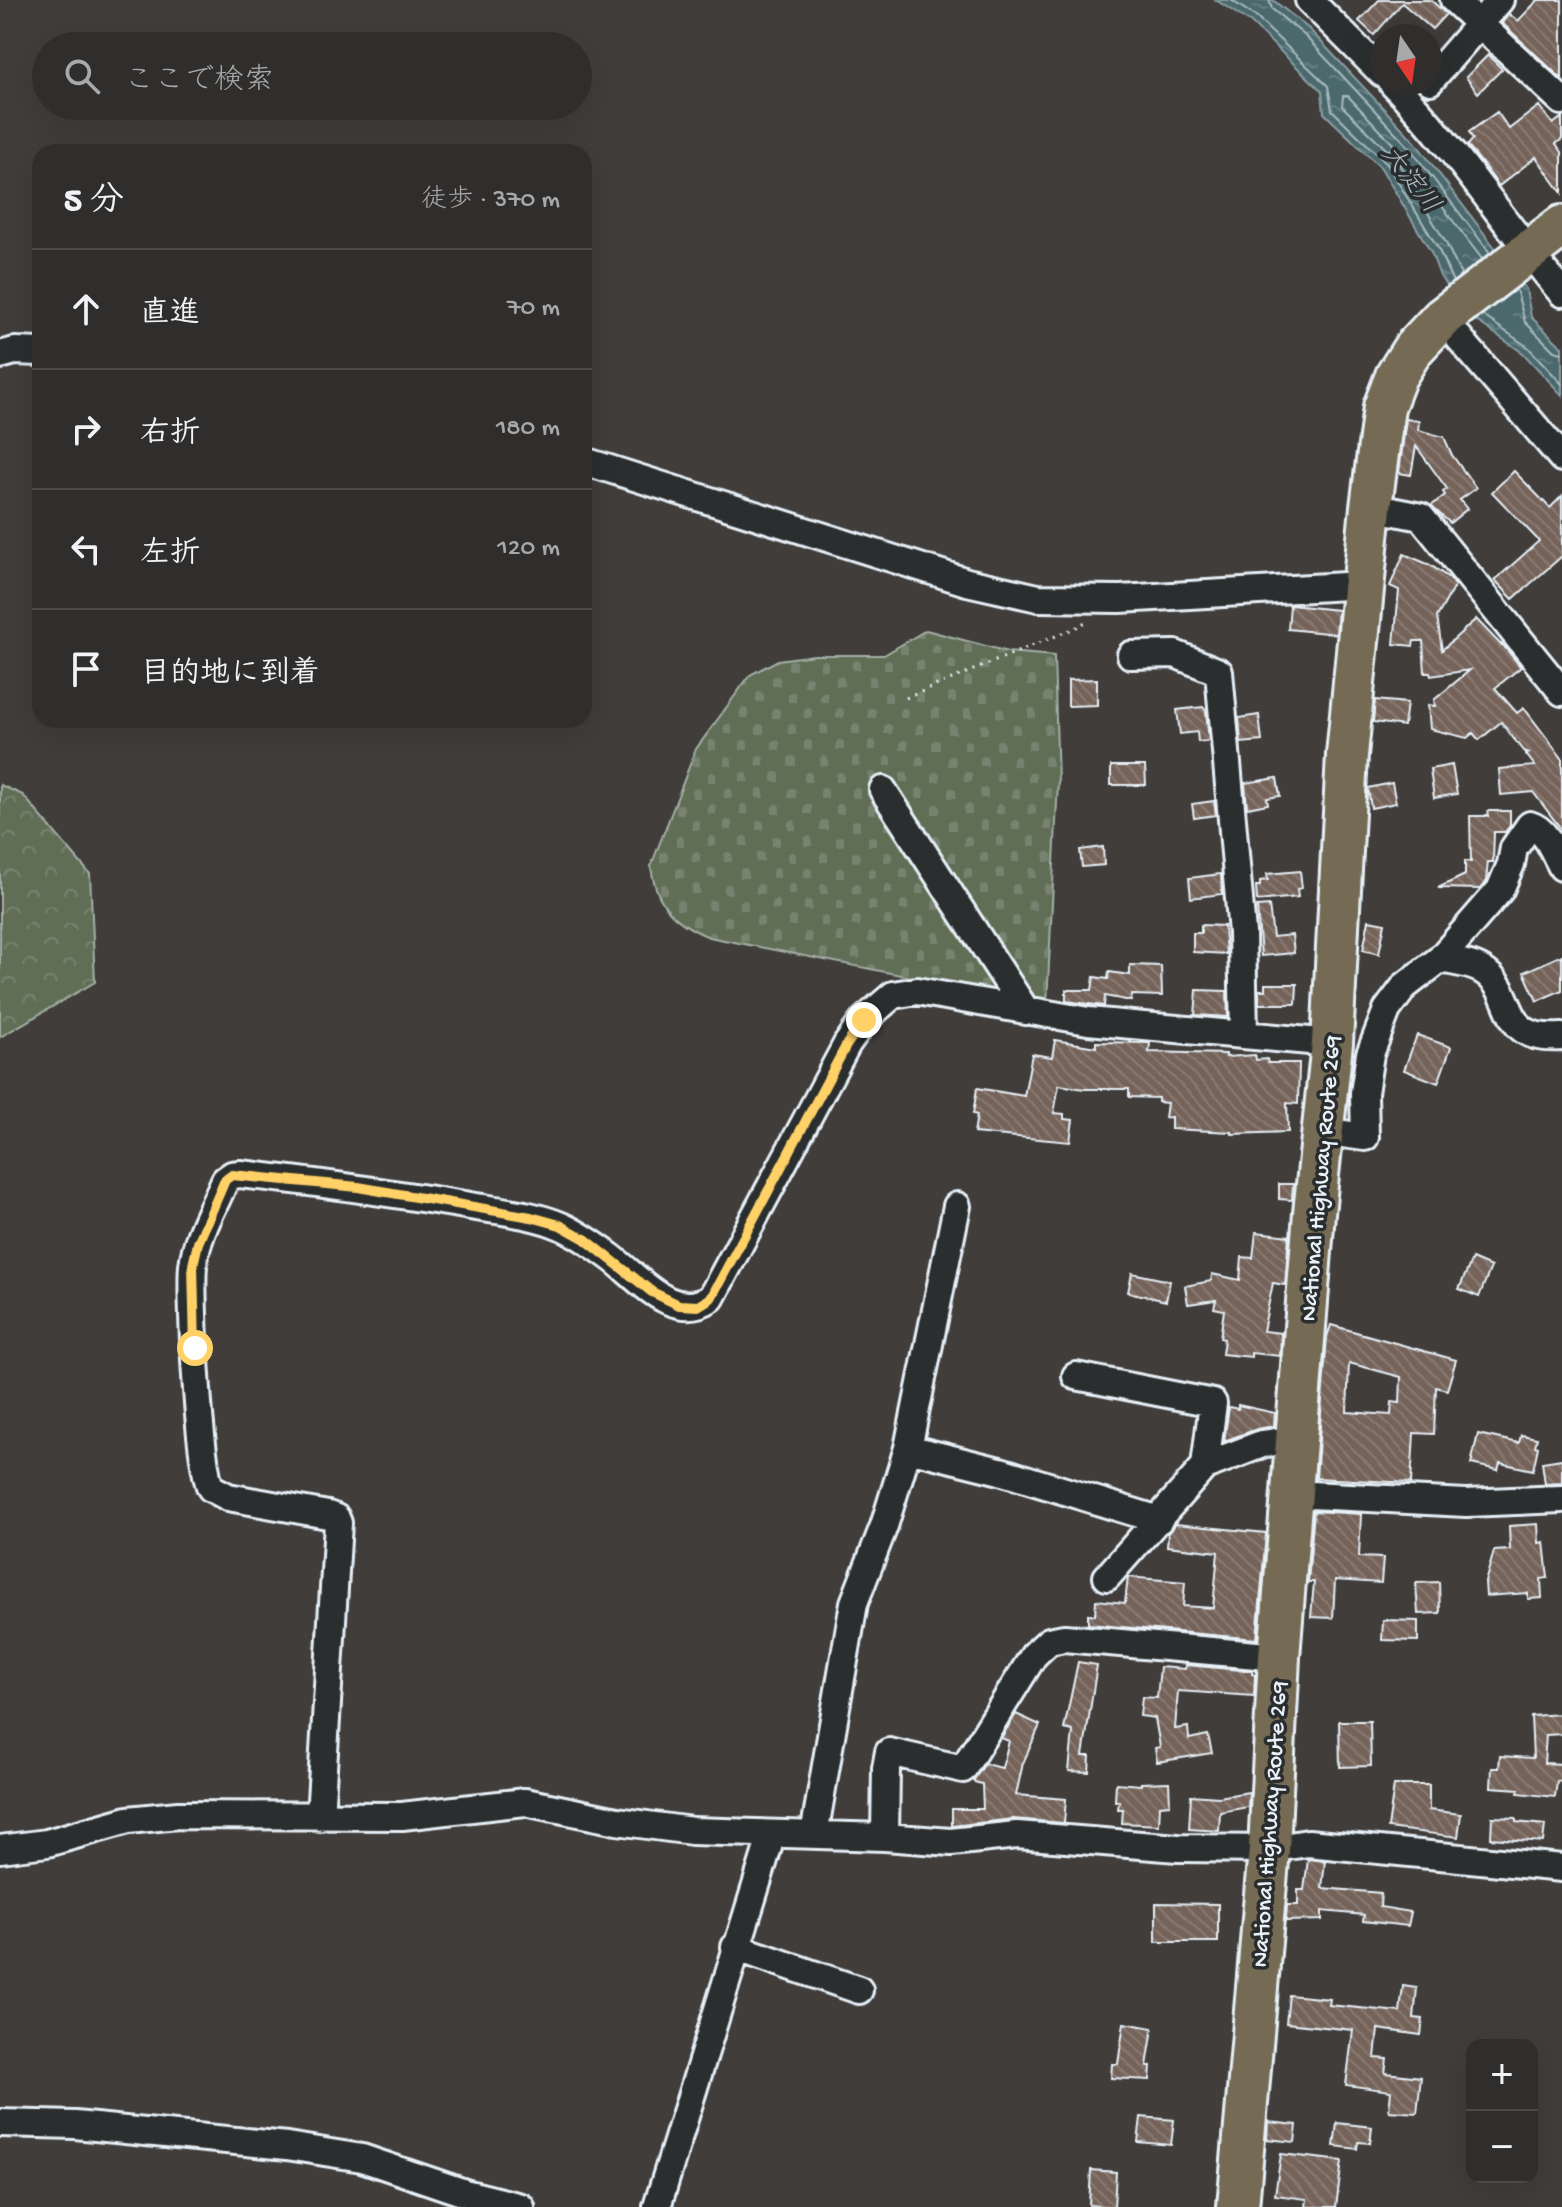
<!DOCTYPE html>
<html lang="ja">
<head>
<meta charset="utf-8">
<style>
  body { margin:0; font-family:"Gochi Hand","Klee One",sans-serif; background:#383634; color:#f1f3f6 }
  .controls { position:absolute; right:24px; bottom:24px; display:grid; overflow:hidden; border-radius:16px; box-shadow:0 8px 32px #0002 }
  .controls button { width:72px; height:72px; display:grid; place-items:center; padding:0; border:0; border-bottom:2px solid #4b4a48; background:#302e2c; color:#f1f3f6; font:40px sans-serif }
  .compass { position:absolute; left:1370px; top:24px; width:72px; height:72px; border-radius:50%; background:#302e2c; box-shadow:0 8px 32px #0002; rotate:167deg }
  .stop { position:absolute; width:24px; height:24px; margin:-18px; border:6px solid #ffd166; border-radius:50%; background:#fff }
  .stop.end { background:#ffd166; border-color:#fff; box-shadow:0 2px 8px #0008 }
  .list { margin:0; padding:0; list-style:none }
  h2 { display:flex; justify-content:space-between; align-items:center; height:104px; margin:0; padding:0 32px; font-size:34px }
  h2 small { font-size:26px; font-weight:400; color:#a8a8a9 }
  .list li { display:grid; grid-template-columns:52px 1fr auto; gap:24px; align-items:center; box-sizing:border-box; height:120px; padding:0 32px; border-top:2px solid #4b4a48 }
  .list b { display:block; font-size:30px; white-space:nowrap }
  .list em { font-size:26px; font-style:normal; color:#a8a8a9 }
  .icon { flex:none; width:44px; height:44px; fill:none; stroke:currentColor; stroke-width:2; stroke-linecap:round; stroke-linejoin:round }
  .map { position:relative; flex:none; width:1562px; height:2207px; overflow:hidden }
  .search { position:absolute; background:#302e2c; box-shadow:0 8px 32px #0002; left:32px; top:32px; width:560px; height:88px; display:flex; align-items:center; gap:20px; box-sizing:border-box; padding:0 28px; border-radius:44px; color:#a8a8a9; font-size:30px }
  .panel { position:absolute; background:#302e2c; box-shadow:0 8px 32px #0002; left:32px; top:144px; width:560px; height:584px; border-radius:24px }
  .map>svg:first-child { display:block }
  .forest { fill:url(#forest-crowns); stroke:#a4b0a7; stroke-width:2 }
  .cemetery { fill:url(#cemetery-stones); stroke:#a4b0a7; stroke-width:2 }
  .water { fill:url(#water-ripples); stroke:#8a9fa5; stroke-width:2 }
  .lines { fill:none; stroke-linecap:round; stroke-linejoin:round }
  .shore { stroke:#a9bbc0; stroke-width:2 }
  .building { fill:url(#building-back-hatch); stroke:#e8f1f8; stroke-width:2; fill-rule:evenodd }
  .minor-casing { stroke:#e8f1f8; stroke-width:32 }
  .highway-casing { stroke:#e8f1f8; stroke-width:46 }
  .path { stroke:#e8f1f8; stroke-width:3; stroke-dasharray:2 6; stroke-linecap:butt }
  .minor { stroke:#2a2d2e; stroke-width:26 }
  .highway { stroke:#746b52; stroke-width:40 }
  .route { stroke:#ffd166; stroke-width:10 }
  .labels { text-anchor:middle; stroke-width:7; stroke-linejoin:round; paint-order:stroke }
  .street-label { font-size:24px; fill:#e8f1f8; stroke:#2a2d2e }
  .water-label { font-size:26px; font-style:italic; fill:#a9bbc0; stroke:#2a2d2e }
</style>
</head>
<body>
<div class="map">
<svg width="1562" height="2207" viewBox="0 0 1562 2207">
  <defs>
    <pattern id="forest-crowns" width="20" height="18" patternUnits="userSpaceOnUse" patternTransform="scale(2)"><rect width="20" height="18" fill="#606e56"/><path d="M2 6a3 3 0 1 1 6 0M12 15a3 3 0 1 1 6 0" fill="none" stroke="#77836f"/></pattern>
    <pattern id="cemetery-stones" width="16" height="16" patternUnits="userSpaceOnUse" patternTransform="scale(2)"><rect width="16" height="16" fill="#606e56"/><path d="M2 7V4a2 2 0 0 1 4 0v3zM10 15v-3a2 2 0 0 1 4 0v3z" fill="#77836f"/></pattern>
    <pattern id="water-ripples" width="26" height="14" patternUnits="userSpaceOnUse" patternTransform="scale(2)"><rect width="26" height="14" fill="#4b696d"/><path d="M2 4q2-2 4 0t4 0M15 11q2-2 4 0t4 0" fill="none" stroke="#657f83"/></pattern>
    <pattern id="building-back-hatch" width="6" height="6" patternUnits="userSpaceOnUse" patternTransform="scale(2)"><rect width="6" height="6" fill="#74635a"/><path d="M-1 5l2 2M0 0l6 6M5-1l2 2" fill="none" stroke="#887a72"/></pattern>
  </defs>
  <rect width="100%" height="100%" fill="#403d3b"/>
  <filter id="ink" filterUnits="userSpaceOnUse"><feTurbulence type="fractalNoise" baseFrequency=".0125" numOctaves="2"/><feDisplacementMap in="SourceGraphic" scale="16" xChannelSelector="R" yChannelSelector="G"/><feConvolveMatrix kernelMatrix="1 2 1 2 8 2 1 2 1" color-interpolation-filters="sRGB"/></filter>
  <g filter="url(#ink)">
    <path class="forest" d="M0,785l23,10 67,79 5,108 -95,55z"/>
    <path class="cemetery" d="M926,630l82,22 46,4 4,126 -11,222 -338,-67c-36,-15 -53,-32 -58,-71l45,-117 54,-74 28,-15 36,-5h70z"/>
    <path class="water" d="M1216,0h57l36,29 106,113 111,147 5,28 31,30v48l-39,-42 -58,-40 -25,-37 -9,-24 -50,-84 -57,-55 -2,-22 -71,-68z"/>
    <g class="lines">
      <path class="shore" d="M1231,0l25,17 72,69 4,24 55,54 51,84 15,34
        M1269,0l3,9 32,26 105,112 81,106
        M1343,96h5l45,48 -1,5 -5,1 -45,-44z
        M1461,275l-15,-32 -50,-84 1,-5 6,1 79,104
        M1516,289l9,33 29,29 8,2
        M1482,315l46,32 34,37"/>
    </g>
    <path class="building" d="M1379,0h52l15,14 -14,15 -30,-26 -28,32 -15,-14z
      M1538,0h24v79l-60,-56 7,-9 9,7z
      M1488,55l14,14 -24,24 -12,-16z
      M1539,106l14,18 9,-7v22l-6,5 6,8v41l-26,-36 -37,29 -31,-41 5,-6 -4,-7 28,-20 12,17z
      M1406,419l13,2 -1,9 26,7 8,18 24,33 -16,12 7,9 -17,14 -19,-17 14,-11 -2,-3 4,-3 -31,-43 -5,29 -12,-2z
      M1514,471l36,37 12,-12v60l-49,43 -18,-19 44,-39 -47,-49z
      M1404,554l26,11 19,13 6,7 -18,32 5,33 34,-31 25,26 1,-1 19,23 -26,21 22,25 7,-5 38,50v72l-29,-38 -32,3 -2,-26 36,-3 -10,-13h5l-7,-2 -22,-29 -22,18 -6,-7 -6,5 -37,-9 -2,-24 7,1 -1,-6 36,-30 -39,6 -1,-3h-5l-2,-32h-9l-1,5 -19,-2 5,-54 -9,-4z
      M1290,605l48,5 -2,24 -48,-5z
      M1097,679v26l-29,1v-26z
      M1375,700l32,3 -3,23 -31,-4z
      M1203,707l3,4 3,30 -11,1 -1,-10 -17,2 -3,-24z
      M1259,715l3,26 -21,2 -2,-25z
      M1452,765l5,29 -23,4 -4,-29z
      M1111,766h34l1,19h-35z
      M1277,778l3,18 -13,2 1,6 -21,4 -2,-25z
      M1392,783l4,20 -25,5 -3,-20z
      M1214,801l2,14 -22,3 -2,-14z
      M1488,811h22v15l-5,6h-11l-1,30h-5l-2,19 -6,8 -42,-1 27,-13v-14l6,1 -1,-46h18z
      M1103,847l1,18 -22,2 -2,-17z
      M1300,871l2,17 -5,1 1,8 -41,4 -1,-15h4v-5l8,-1 -1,-6z
      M1221,874l1,20 -31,4 -2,-20z
      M1269,906l4,31 19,-2 2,18 -33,3 -4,-49z
      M1369,920l16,3 -6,31 -16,-4z
      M1201,925l23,1 2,28 -33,-2v-19h8z
      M1562,955v35l-25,11 -13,-29z
      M1130,965l31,1 1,30 -30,-1 -1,6 -26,-5 -1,10 -38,-5v-11h26l2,-13 14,2 1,-7 21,3z
      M1265,984h32l-1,20h-37v-14h6z
      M1197,990l30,1 1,26 -33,-2z
      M1417,1035l34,12 -13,36 -34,-13z
      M1055,1040l41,7v-5l54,1 -1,9 77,2v3l29,-2 1,5 11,-1 1,4h31l-1,41 -11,-1 1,29 -56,2v-2l-61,-3v-12l-6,1 2,-15 -9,-1v-4l-29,-1v-8h-45l-25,-4 -5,28 10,1v5l9,1 -3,22 -96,-9 3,-18 -4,-1 4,-26 47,8 8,-42 20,3z
      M1279,1184h14l-1,16 -13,-1z
      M1256,1232l33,4 -4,49 -12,-2 -10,48 18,2 -1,23 -29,-3v4l-29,-3 2,-15 -4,-1 4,-28 -10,-2 2,-8 -28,4 -3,-18 26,-5 1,-7 28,6 2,-23 11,1z
      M1472,1259l19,8 -12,30 -20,-8z
      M1132,1273l38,8 -4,20 -38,-9z
      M1331,1325l125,35 -9,30 -11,-3 -2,47 -20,-1 -3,50 -95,-5 11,-141zM1349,1363l52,14 -1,26 -8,-1 -1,13 -44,-3z
      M1238,1405l37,8 -1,13 -17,3 -33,12 5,-34 9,2z
      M1478,1434l41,9 2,-8 16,3 -2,8 3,1 -5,23 -33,-7 -2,7 -27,-6z
      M1562,1459v24l-17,1 -3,-22z
      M1314,1511l47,3 -2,43 24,1 -2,25 -46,-3 -2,38 -22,-1 3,-35h-6z
      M1175,1524l91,9 -9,106 -169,-15v-10l7,1 1,-15 29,3 3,-26 57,5 -2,24 30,2 5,-56 -51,-6 1,-13z
      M1538,1524l1,19 5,-1 4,36 -7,1 1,19 -14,1v-6l-42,3 -1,-14 9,-31 16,-1 -1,-24z
      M1439,1582l1,31 -22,1 -2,-31z
      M1383,1620l35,1v20l-36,-1z
      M1078,1662l19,3 -14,91h7l-1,16 -20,-1 4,-40 -9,-2z
      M1186,1665l66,6v3l3,1 -1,21 -76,-5 -3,38 13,-2 1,12 19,-4 4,18 -55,9 -2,-14 5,-1 -5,-29 -15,-2 2,-19 15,1 3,-31 25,2z
      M1016,1714l24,11 -17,38 -7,32 50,4 -2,24 -51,-4 -61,7v-17h31l-1,-25 -8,-2v-3l11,-15 17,4 7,-27 -8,-3z
      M1562,1714v20l-16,1 -2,28 18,1v18l-5,-1 -2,16 -37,-4 1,-4 -28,-2 1,-19h7l1,-12 33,2 -2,-42z
      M1339,1721h31l1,45 -31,1z
      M1169,1782l1,22 -10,1 -1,20 -37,-2 1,-14h-5l1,-8h-4l1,-18 25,2v-2z
      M1394,1785h35v25l32,4 -3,23 -70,-9z
      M1249,1792l-1,15 -28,5 -1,19 -30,-2 2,-34 28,2z
      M1492,1817l24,1v4l29,3 -2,17 -52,-4z
      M1308,1859l17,2 -3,27 59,5 -1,14 31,5 -3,14 -45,-5 1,-6 -42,-4v9l-36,1 1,-16h11v-15h6z
      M1156,1903l62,1v38h-62z
      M1403,1986l14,2 -3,30 9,1 -2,16 -43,-6 -3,29 12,1 -2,14 36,4 -4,36 -28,-2 2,-20 -45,-6 7,-55 -67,-7 3,-28 41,4 -1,6 71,7z
      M1124,2023l29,5 -6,38h4l-1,14 -39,-2 1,-14h6z
      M1141,2117l33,3 -3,25 -33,-3z
      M1268,2122l29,3 -2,17 -28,-3z
      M1337,2123l35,4 -2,16 -12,-1 -1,7 -23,-3z
      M1281,2154l61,7 -6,46h-30l1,-8 -32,-4z
      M1091,2170l25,2 -2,35 -25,-2z"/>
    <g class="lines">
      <g class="minor-casing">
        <path id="minor" d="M1309,0l73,73
          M1454,0l108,101
          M1430,81l70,-81
          M1393,84c63,64 111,140 169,209
          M1442,318l120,140
          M0,355l15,-4 25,1
          M584,461l383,121 71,16 82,1 243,-14
          M1371,507l50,10 141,175
          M1131,655l44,-1 44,18 23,261 2,101
          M883,790l143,221
          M1440,959c14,3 30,4 42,11 38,24 14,72 80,67
          M1321,1131l44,6 -1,-44 6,-39 17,-44 18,-24 35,-27 60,-69 11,-26 3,-16 16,-23c17,5 24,28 32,42
          M1076,1376l137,27 -8,63
          M908,1448l92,23 159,49
          M1291,1494l175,9 96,-4
          M1107,1577l98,-111 57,-22 35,-5
          M320,1817l18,-294 -2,-5 -8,-3 -100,-18 -17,-9c-12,-19 -21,-192 -18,-222 3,-30 21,-59 32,-86l7,-5 8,-1c76,8 150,19 225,31 31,6 66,8 96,21 18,8 35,20 51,32 29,22 61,64 99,40l136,-254 17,-24 29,-25 24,-4 171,30 244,22
          M814,1835l40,-232 30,-77 24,-78 49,-242
          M885,1837l1,-69 3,-16 74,17 71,-114 15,-14 15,-3 215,19
          M0,1849l47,-6 81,-23 50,-5 224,1 123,-14 92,19 75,10 193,6 66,5 66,-7 161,13 91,1 39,-6 254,25
          M735,1947l124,43
          M0,2123l75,2 212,21 75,12 103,35 56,14
          M657,2207l115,-373"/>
      </g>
      <g class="highway-casing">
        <path id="highway" d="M1238,2207l31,-358 10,-192 35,-444 18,-170 15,-288 24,-248 13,-100 12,-31 17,-27 29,-31 120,-92"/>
      </g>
      <path class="path" d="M906,698l169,-70 12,-7"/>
      <use href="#minor" class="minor"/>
      <use href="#highway" class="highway"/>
    </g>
  </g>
  <g class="lines" filter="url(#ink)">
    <path class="route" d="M195,1348l-2,-83 5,-22 27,-63 7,-5 126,12 173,30 29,8 25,14 67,53 27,13 19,1 13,-8 136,-254 17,-24"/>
  </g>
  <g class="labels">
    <g class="street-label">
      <text transform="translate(1319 1178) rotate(-85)" y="8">National Highway Route 269</text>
      <text transform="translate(1268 1824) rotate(-86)" y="8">National Highway Route 269</text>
    </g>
    <g class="water-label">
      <text transform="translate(1412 178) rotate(52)" y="9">大淀川</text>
    </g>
  </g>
</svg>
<div class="controls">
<button>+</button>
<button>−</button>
</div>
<svg class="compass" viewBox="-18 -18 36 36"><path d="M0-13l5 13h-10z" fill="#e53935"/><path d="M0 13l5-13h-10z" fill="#a8a8a9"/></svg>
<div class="stop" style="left:195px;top:1348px"></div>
<div class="stop end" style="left:864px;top:1020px"></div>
<div class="search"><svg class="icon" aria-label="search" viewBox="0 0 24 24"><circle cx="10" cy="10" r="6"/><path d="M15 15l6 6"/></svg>ここで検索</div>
<section class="panel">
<h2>5 分<small>徒歩 · 370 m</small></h2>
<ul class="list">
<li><svg class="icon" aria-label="ahead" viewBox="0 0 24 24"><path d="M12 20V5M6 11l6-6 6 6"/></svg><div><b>直進</b></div><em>70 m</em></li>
<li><svg class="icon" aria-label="right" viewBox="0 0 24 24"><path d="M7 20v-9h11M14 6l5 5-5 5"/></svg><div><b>右折</b></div><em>180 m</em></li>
<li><svg class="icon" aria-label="left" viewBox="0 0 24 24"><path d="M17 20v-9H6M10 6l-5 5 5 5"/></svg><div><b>左折</b></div><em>120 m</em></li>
<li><svg class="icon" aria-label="arrive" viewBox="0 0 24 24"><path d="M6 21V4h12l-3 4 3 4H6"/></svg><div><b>目的地に到着</b></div></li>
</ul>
</section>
</div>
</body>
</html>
